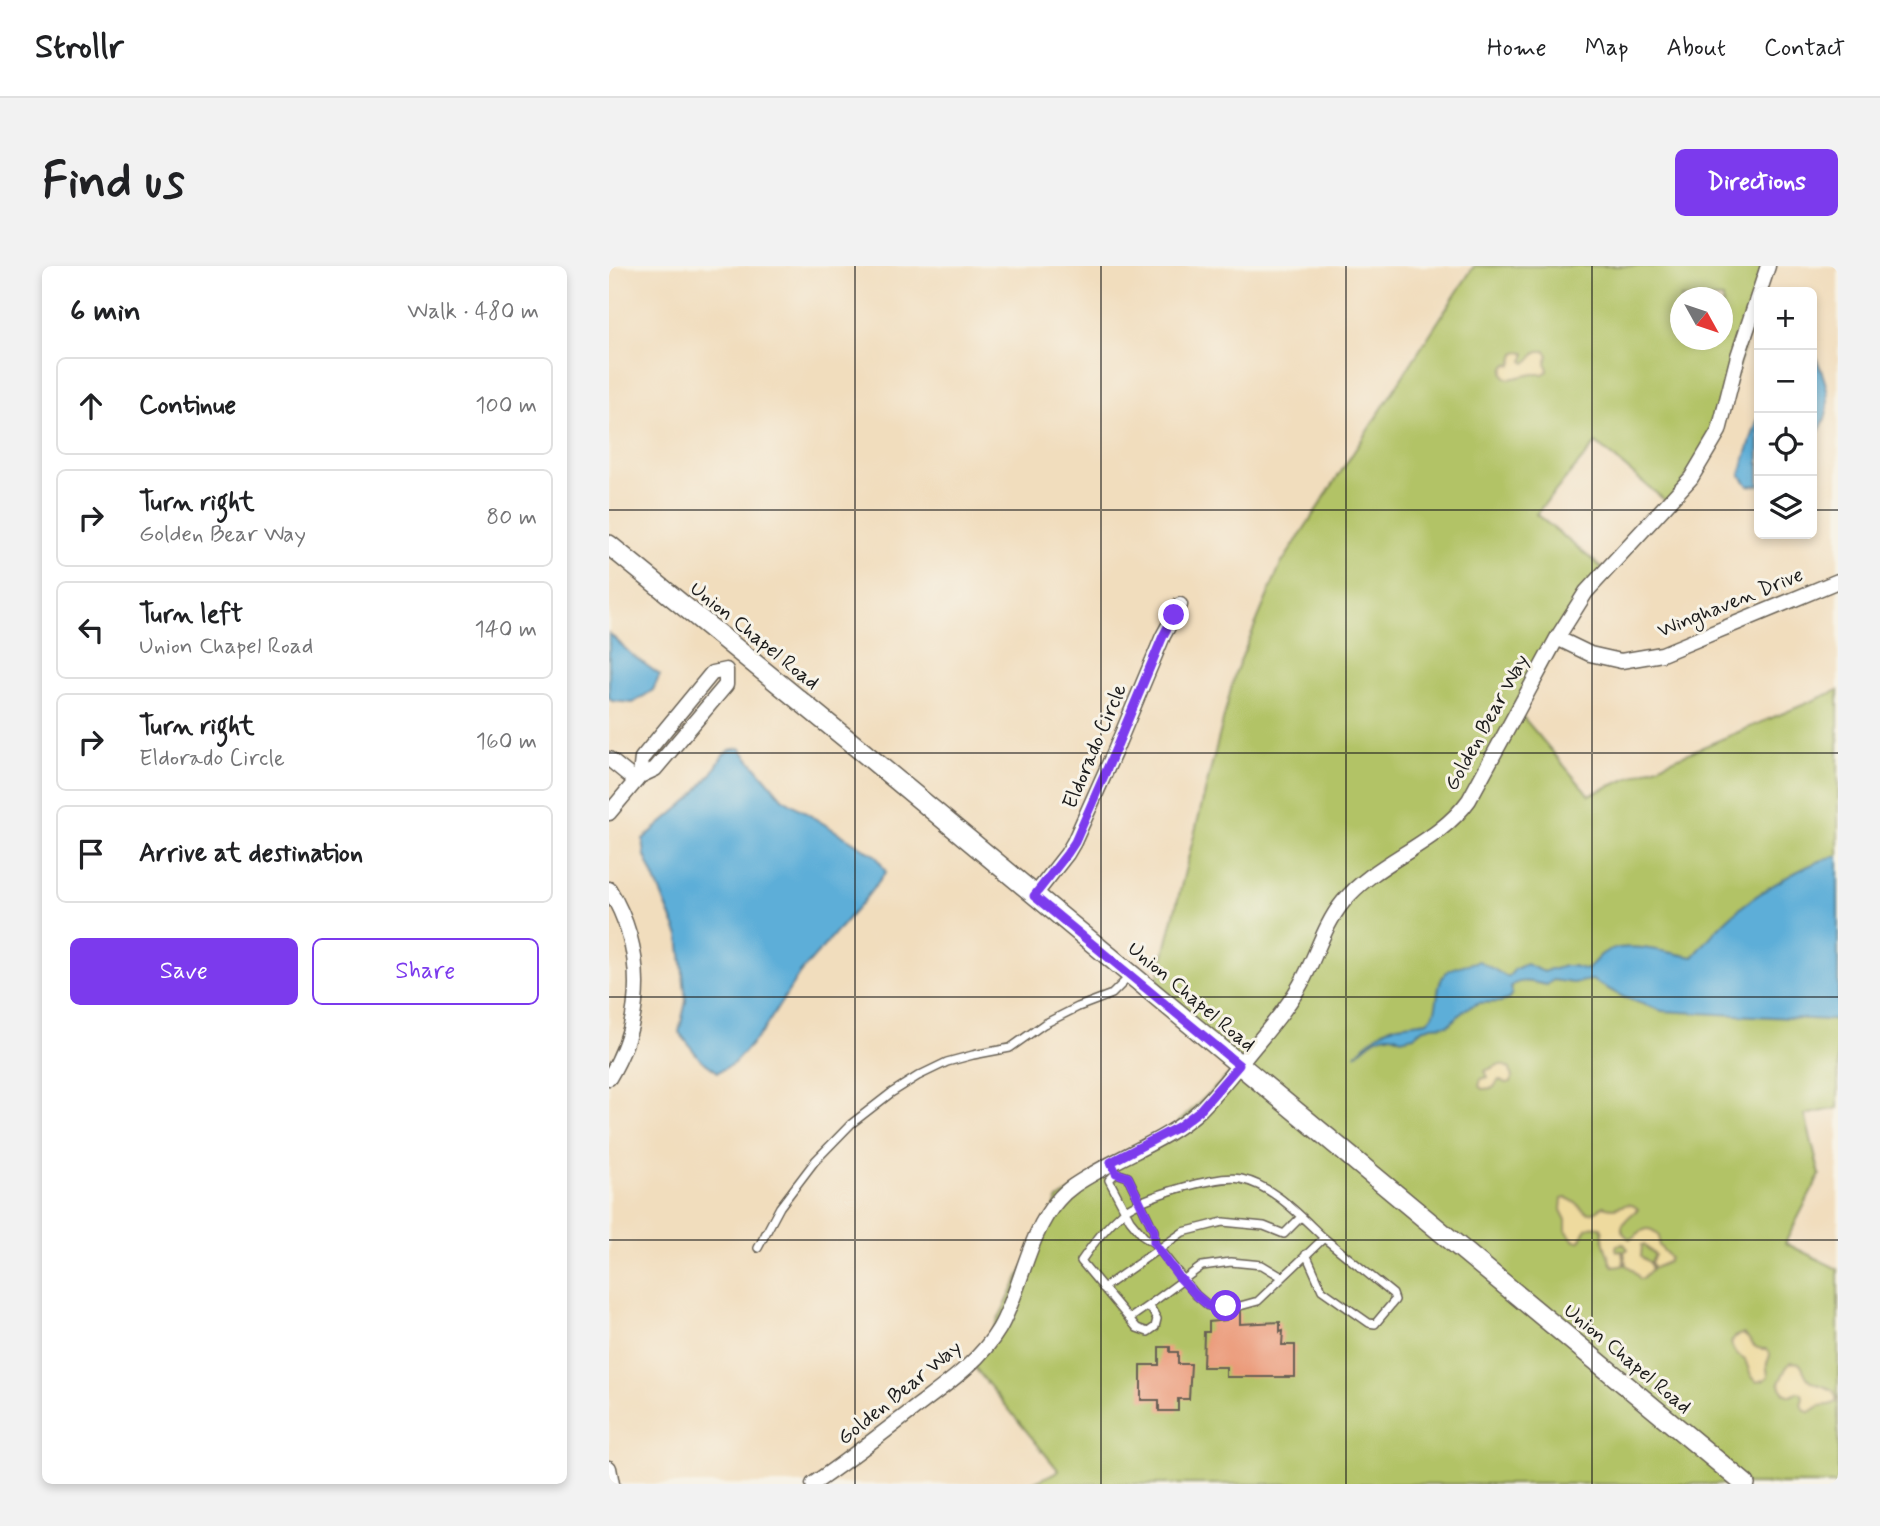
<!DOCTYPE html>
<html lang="en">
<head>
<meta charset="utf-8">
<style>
  body { margin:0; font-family:Mynerve,sans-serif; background:#f2f2f2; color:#202124 }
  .controls { position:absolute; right:21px; top:21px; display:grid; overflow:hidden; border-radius:10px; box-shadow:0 4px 10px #0003 }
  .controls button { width:63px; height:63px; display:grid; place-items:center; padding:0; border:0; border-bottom:2px solid #e0e0e0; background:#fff; color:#202124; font:35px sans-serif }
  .compass { position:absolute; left:1061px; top:21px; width:63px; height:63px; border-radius:50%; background:#fff; box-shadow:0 4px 10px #0003; rotate:130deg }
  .stop { position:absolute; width:21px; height:21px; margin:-16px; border:5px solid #7c3aed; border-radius:50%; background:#fff }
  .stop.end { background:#7c3aed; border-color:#fff; box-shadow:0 2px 7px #0008 }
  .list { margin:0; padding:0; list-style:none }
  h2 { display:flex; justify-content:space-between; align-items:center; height:91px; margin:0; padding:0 28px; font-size:30px }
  h2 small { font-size:23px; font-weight:400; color:#757577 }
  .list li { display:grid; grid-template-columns:46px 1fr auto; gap:21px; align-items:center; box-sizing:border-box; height:98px; margin:0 14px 14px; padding:0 14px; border:2px solid #e0e0e0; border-radius:10px }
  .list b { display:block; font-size:26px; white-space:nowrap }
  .list p { margin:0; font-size:23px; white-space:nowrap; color:#757577 }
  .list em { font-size:23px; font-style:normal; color:#757577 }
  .actions { display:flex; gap:14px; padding:21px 28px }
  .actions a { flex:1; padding:16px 0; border:2px solid #7c3aed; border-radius:10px; text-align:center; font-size:24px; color:#7c3aed }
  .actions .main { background:#7c3aed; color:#fff }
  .icon { flex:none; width:38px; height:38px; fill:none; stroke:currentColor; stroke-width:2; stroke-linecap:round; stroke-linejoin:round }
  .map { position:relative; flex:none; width:1229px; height:1218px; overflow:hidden; border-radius:10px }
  header { display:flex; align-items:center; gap:42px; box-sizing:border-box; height:98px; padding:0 35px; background:#fff; border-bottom:2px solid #e0e0e0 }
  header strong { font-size:33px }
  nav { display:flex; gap:38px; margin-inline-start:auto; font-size:24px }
  .intro { display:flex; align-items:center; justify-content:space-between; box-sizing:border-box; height:168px; padding:0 42px }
  h1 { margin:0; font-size:49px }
  .button { padding:18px 32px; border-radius:10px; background:#7c3aed; color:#fff; font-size:24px; font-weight:700 }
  main { display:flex; gap:42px; padding:0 42px }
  aside { flex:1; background:#fff; border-radius:10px; box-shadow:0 4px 10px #0003 }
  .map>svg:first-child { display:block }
  .green { fill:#b2c366; stroke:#677041; stroke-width:2; fill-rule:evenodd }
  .sand { fill:#eeda9e; stroke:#857b5d; stroke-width:2 }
  .water { fill:#5daed8; stroke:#3c657a; stroke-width:2 }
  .building { fill:#eb9978 }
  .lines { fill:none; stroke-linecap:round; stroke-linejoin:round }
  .lane-casing { stroke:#676054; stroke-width:10 }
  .street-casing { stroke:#676054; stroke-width:17 }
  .secondary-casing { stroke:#676054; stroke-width:22 }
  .lane { stroke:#fff; stroke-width:7 }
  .street { stroke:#fff; stroke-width:14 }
  .secondary { stroke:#fff; stroke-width:19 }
  .route { stroke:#7c3aed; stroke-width:9 }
  .grid { fill:none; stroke:#1c1c1c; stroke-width:2; stroke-opacity:0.55 }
  .labels { text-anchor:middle; stroke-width:6; stroke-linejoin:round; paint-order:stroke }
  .street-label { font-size:21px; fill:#1c1c1c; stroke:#f7f3e8 }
</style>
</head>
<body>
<header>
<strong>Strollr</strong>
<nav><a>Home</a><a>Map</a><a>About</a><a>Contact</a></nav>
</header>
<div class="intro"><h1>Find us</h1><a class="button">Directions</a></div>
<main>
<aside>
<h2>6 min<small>Walk · 480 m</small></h2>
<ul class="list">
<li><svg class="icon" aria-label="ahead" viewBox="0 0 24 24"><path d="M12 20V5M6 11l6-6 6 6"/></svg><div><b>Continue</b></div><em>100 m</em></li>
<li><svg class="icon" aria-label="right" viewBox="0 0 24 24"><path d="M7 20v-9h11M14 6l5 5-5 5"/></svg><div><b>Turn right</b><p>Golden Bear Way</p></div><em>80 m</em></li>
<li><svg class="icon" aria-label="left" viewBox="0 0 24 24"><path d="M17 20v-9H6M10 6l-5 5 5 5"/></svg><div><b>Turn left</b><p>Union Chapel Road</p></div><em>140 m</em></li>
<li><svg class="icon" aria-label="right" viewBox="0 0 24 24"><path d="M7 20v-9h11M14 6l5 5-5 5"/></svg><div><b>Turn right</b><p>Eldorado Circle</p></div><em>160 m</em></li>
<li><svg class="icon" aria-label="arrive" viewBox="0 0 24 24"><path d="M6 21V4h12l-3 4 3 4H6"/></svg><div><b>Arrive at destination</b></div></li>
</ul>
<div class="actions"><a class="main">Save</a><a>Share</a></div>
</aside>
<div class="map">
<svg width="1229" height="1218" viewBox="0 0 1229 1218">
  <rect width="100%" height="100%" fill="#f7f3e8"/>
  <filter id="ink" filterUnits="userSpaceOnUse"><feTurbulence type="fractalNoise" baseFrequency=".0143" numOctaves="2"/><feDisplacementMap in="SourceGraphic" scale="14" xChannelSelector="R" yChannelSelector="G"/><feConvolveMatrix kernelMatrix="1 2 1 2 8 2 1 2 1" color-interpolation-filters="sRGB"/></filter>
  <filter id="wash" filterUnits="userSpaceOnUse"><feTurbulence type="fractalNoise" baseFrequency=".00686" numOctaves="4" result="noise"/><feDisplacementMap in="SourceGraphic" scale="28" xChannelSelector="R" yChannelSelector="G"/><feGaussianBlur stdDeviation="1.57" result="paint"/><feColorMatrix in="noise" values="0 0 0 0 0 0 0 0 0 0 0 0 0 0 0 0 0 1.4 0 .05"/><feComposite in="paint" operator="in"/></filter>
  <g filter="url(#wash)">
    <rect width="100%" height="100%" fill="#f1ddbd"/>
    <path class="green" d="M865,0h294l-49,165 -51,72 -72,-60 -60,71 70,57 -89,139 72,85 249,-105v418l-33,7 15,60 -35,68 53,26v215h-807l28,-13 -88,-108 10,-9 77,-155 105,-62 76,-72 -85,-71 81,-321 45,-107zM1072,32h42v42h-42z"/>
    <path class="sand" d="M930,85h6l3,4 -2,8 2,8 -5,3h-10l-24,5c-8,-3 -7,-10 -2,-15l5,1 3,-11 4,-2 6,1v4l-2,4 3,2c6,-3 7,-9 13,-12z
      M889,799h5l7,4 2,9 -1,4 -5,1 -7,-3 -6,8 -11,1 -3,-3 2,-7 7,-2 -3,-6z
      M957,932c18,5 17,25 37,8 3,1 7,2 10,2 11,-1 15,-8 25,1 -10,9 -26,19 -8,30 12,-7 17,-17 29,-3v10l11,11 -2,5 -14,6 -3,-6 4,-7 -11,-10h-2l-1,12 8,5 3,7 -10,10h-2l-8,-10 -6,-4 -2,-13 4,-3 -4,-5 -7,1 -1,3 1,3h5l2,14c-12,4 -13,2 -16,-10 -1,-3 -3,-7 -4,-11 -2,-7 0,-11 -3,-17 -16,-2 -14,2 -21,14h-6l-8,-11v-10l-5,-10 1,-11z
      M1134,1068c11,6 6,15 23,15 7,5 3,8 1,14 -1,4 1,9 1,13l-4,4 -7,2c-8,-6 -8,-14 -12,-22 -8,-5 -11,-7 -14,-17 3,-5 6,-9 12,-9z
      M1182,1096l8,1c6,6 5,15 13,19 7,4 15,4 22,9l3,10c-7,6 -9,3 -17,5 -9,4 -11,12 -19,-1l2,-7 -1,-5 -4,-1 -7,4 -7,-3 -5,-10 7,-15z"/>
    <path class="water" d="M1203,83c16,34 26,60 0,92z
      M1150,149v70l-11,1 -8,-12z
      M0,367l23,22 28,20 -7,15 -20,13 -21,-2 -3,-3z
      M131,482l42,50 94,58 10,16 -25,32 -61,69 -37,58 -29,32 -16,9 -18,-13 -21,-27 7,-31 -7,-65 -34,-80 -2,-17 49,-42 21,-25 10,-17 6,-5z
      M1229,590v163l-11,1 -165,-9 -39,-14 -31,-17 -19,3 -20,-3 -6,5c-13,-2 -25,-7 -36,1l1,7 -3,6 -7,3 -24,1 -12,6 -18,16 -16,1 -10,3 -8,7 -13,3c-18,-12 -32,5 -46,16 12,-11 24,-25 39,-29 6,-2 31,-4 33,-5 16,-11 5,-38 21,-50 9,-6 21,-7 31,-10l27,15h3l6,-7 11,-5 18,8 6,-3h5l9,-3h9l14,4c5,-5 9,-11 15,-16 19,-15 68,-1 91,3 13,-15 25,-31 41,-44 22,-19 76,-53 104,-57z"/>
    <g id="blocks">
      <path class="building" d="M620,1035l7,1 -2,5 2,4 4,1v12l40,-2v10l3,-1 -1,14h13v32h-69v-10h-23l1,-35h5v-10l17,-2v-8l3,-1 2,-4z
        M550,1081h11v5h8v12h13l-2,35h-11v12h-19v-11h-18v-35h18z"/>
    </g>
  </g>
  <g filter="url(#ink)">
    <use href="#blocks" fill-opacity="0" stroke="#676054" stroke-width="2"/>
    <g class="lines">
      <g class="lane-casing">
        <path id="lane" d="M505,903l2,4 12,4 26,54v12
          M507,907l-7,7 21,40 14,17 10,6 42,52 13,11h16
          M149,982l22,-41 35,-46 36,-37 40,-31 27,-17 29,-14 26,-7 37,-7 34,-24 34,-17 34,-13 18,-18
          M673,1011l-20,-12 -31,-3 -29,4 -53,39 8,14 -2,8 -7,5 -11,-4 -56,-67c12,-18 26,-35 42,-49 18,-15 96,-38 118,-33 33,7 59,37 83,59
          M494,1022l80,-56 40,-10 41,4 20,8 17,-17
          M631,1040l18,-5 66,-63 69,56 2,6 -20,24 -6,-1 -47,-33 -16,-36
          M520,1053l20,-14"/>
      </g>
      <g class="street-casing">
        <path id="street" d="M948,372l33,16 31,7 41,-7 176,-73
          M0,493l27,22
          M0,547l31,-37 15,-7 71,-84v-15l-14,3 -70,85 -2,18
          M0,623c36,59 36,130 0,189
          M425,630l33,-42 7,-12 40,-89 49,-117 17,-31
          M0,1202l3,16
          M204,1218c37,-25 71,-52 106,-79 29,-22 61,-44 80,-76 22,-38 29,-96 59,-129 9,-11 21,-18 33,-25 36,-22 78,-36 109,-65 16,-16 30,-34 45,-52 21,-26 44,-51 59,-80 13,-25 21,-54 39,-76 34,-42 94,-57 126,-102l88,-162 29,-46 105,-114 28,-47 19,-75 30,-90"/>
      </g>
      <g class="secondary-casing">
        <path id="secondary" d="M0,279l255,208 881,731"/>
      </g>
      <use href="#lane" class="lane"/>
      <use href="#street" class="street"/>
      <use href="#secondary" class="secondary"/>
    </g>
  </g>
  <g class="lines" filter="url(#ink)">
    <path class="route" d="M565,349l-11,21 -49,117 -39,89 -8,12 -33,42 205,169 -40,46 -21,16 -67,35 5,11 12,4 26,54v12l25,34 17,18 13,11h17"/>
  </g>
  <path class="grid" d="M246,0v1218M492,0v1218M737,0v1218M983,0v1218M0,244h1150M1203,244h26M0,487h1229M0,731h1229M0,974h1229"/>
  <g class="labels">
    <g class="street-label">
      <text transform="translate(1121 336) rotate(-22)" y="7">Winghaven Drive</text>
      <text transform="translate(146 369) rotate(39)" y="7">Union Chapel Road</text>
      <text transform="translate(877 456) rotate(-61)" y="7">Golden Bear Way</text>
      <text transform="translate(485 480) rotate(-67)" y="7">Eldorado Circle</text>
      <text transform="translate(583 730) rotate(40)" y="7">Union Chapel Road</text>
      <text transform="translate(1019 1092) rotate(40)" y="7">Union Chapel Road</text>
      <text transform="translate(290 1126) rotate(-39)" y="7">Golden Bear Way</text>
    </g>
  </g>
</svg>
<div class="controls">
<button>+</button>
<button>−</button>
<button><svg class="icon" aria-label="locate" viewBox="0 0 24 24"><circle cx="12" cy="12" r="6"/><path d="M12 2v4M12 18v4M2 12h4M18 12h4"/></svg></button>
<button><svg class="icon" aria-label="layers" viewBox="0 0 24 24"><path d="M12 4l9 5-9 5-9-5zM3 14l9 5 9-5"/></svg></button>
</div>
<svg class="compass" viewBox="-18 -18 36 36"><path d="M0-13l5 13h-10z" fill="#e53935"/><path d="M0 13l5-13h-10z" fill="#757577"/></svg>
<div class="stop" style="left:617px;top:1040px"></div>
<div class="stop end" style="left:565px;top:349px"></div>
</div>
</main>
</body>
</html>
